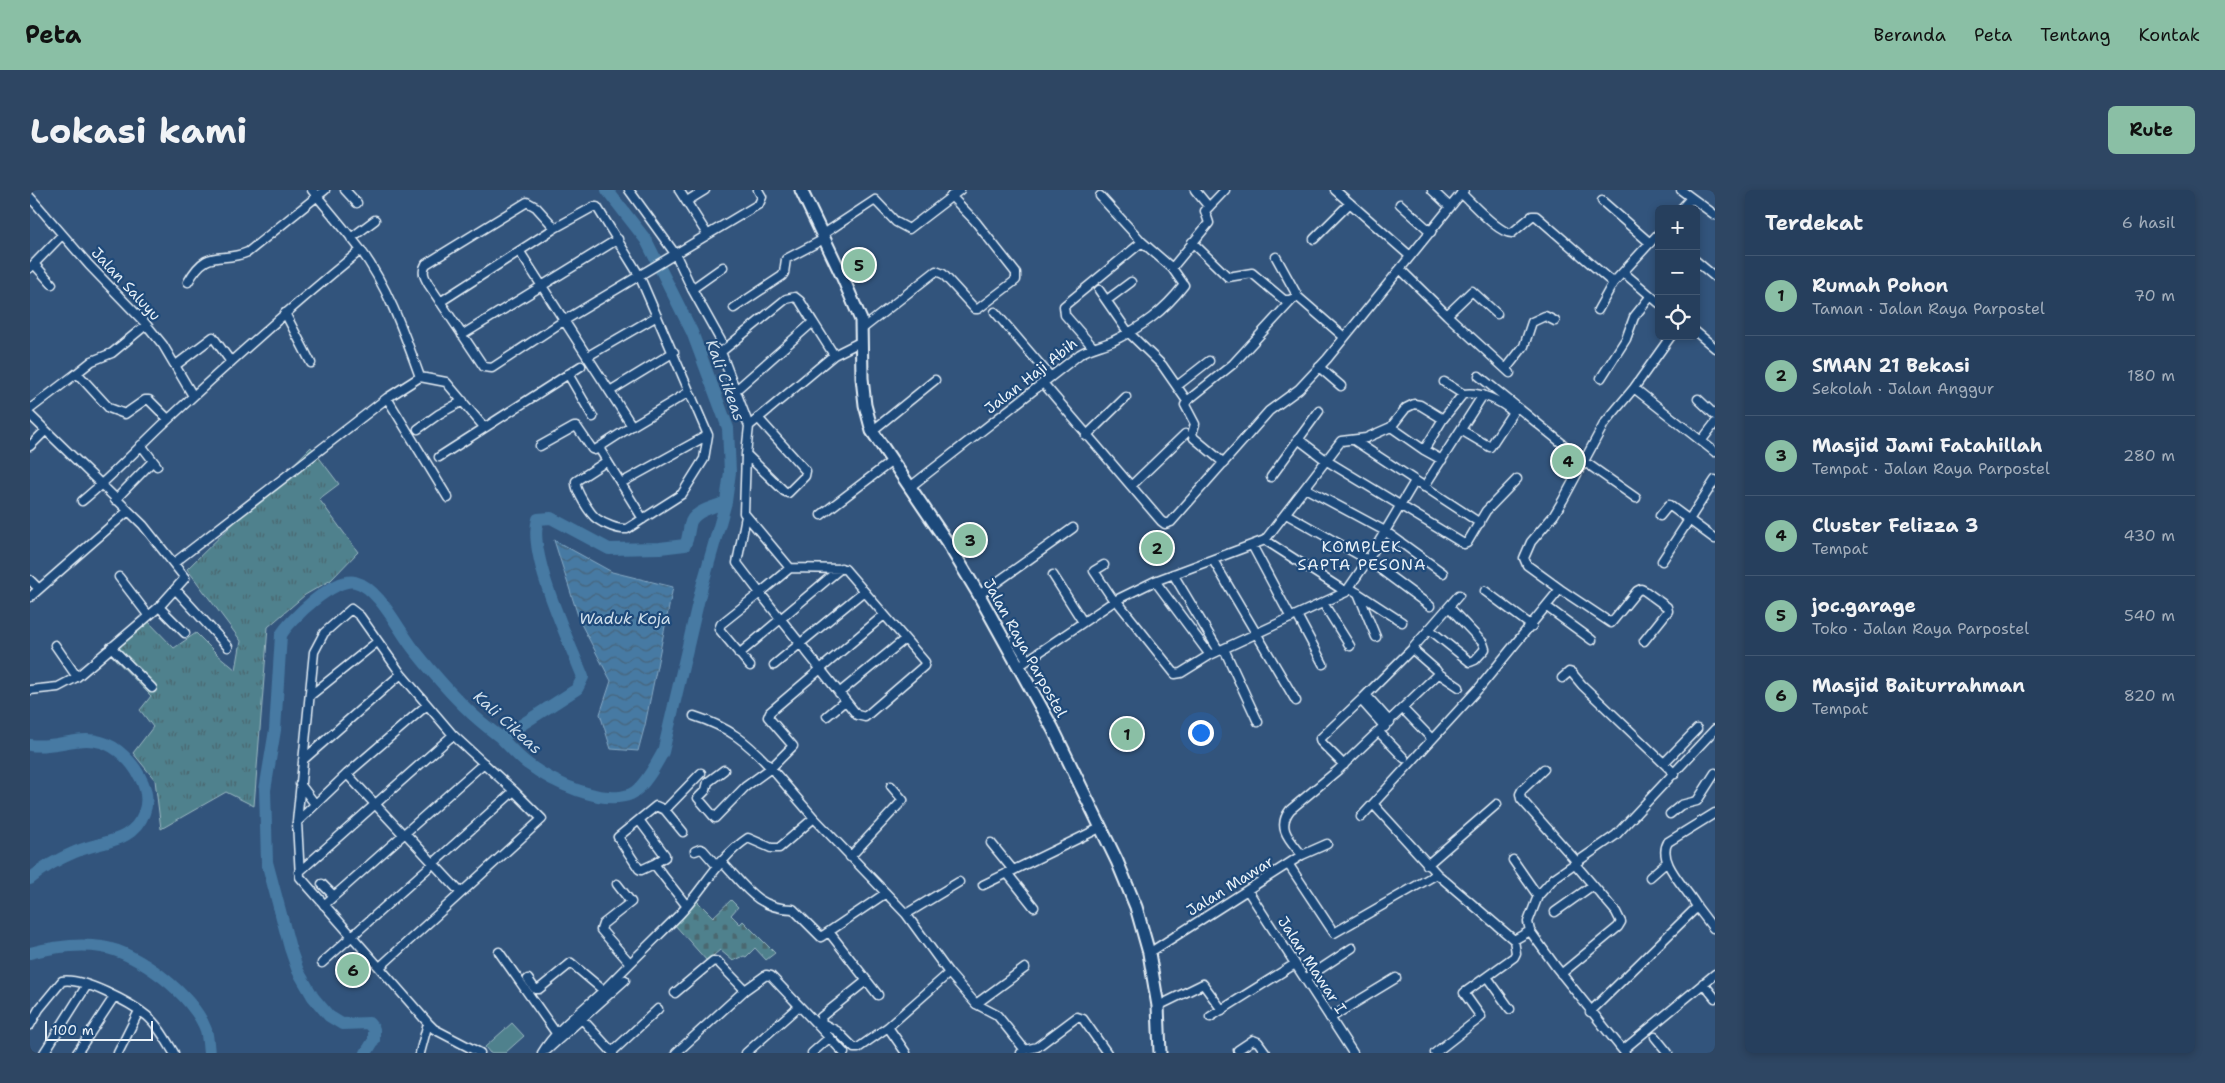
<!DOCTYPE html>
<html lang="id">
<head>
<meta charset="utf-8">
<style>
  body { margin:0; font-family:"Shantell Sans",sans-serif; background:#2e4663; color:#f1f3f6 }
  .controls { position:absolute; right:15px; top:15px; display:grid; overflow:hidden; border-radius:8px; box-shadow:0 2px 8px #0003 }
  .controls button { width:45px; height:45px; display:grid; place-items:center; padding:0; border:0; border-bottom:1px solid #425872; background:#263f5d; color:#f1f3f6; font:25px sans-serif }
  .scale { position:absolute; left:15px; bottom:12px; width:108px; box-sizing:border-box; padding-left:5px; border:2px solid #e8f1f8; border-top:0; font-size:14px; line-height:18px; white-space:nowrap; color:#e8f1f8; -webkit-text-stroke:4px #1f4a7a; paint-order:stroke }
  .you { position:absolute; left:1170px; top:542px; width:18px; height:18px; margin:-12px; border:4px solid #fff; border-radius:50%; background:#1a73e8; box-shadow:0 0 0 8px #1a73e833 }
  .badge { display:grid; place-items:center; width:32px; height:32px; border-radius:50%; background:#8abfa5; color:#111; font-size:16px; font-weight:700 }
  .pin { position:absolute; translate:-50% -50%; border:2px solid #fff; box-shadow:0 1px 5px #0006 }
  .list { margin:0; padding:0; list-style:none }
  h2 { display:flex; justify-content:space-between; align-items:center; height:65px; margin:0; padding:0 20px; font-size:21px }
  h2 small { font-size:16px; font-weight:400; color:#a4afbc }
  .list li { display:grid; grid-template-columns:32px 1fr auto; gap:15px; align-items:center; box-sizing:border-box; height:80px; padding:0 20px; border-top:1px solid #425872 }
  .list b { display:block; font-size:19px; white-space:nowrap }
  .list p { margin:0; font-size:16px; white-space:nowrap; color:#a4afbc }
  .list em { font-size:16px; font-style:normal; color:#a4afbc }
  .icon { flex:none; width:28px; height:28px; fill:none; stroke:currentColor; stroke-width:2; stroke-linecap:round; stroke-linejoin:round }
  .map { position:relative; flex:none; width:1685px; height:863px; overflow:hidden; border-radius:8px }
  header { display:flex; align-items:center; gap:30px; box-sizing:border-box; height:70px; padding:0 25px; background:#8abfa5; color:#111 }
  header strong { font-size:24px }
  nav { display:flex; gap:28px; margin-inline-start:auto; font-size:18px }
  .intro { display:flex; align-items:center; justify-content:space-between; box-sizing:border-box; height:120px; padding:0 30px }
  h1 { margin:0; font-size:35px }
  .button { padding:12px 22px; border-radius:8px; background:#8abfa5; color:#111; font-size:18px; font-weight:700 }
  main { display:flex; gap:30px; padding:0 30px }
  aside { flex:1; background:#263f5d; border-radius:8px; box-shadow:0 2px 8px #0003 }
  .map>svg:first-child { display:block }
  .grass { fill:url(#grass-tufts); stroke:#9cb9c2 }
  .cemetery { fill:url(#cemetery-stones); stroke:#9cb9c2 }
  .pitch { fill:#4f818d; stroke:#9cb9c2 }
  .water { fill:url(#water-waves); stroke:#87aac5 }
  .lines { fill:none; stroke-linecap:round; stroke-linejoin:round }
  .river { stroke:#467aa3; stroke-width:12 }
  .street-casing { stroke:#e8f1f8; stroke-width:11 }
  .secondary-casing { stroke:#e8f1f8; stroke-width:15 }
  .street { stroke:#1f4a7a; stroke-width:8 }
  .secondary { stroke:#1f4a7a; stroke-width:11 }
  .labels { text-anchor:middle; stroke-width:4.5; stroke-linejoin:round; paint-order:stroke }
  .street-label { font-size:15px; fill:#e8f1f8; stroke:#1f4a7a }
  .water-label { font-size:16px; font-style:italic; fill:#d0dfeb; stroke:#1f4a7a }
  .neighbourhood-label { font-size:16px; letter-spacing:1px; fill:#e8f1f8; stroke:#1f4a7a }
</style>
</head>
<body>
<header>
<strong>Peta</strong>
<nav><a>Beranda</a><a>Peta</a><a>Tentang</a><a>Kontak</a></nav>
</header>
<div class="intro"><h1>Lokasi kami</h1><a class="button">Rute</a></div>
<main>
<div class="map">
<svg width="1685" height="863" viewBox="0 0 1685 863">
  <defs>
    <pattern id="grass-tufts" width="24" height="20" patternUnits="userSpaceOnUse" patternTransform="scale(1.25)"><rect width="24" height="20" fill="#4f818d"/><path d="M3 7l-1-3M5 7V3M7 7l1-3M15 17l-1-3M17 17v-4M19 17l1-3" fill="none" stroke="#4b676f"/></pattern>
    <pattern id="cemetery-stones" width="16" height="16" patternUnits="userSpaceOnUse" patternTransform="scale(1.25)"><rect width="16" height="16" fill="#4f818d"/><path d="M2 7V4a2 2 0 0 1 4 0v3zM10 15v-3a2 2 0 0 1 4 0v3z" fill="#4b676f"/></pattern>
    <pattern id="water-waves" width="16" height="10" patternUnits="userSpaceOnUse" patternTransform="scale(1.25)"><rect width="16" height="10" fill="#467aa3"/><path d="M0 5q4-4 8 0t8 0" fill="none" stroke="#46647b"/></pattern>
  </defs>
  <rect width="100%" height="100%" fill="#32547c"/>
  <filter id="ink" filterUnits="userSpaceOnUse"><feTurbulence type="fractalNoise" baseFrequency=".02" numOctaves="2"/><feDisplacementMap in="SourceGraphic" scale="10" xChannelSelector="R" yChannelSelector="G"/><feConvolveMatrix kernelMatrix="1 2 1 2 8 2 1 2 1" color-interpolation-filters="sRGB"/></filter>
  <g filter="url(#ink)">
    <path class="grass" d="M281,257l28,37 -20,15 39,53 -27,28 -26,15 -37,32 -14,179 -28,-14 -65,37 -6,-49 -22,-27 20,-26 -13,-17 11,-14 -44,-45 39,-32 28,29 22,-15 22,22 18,15 5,-29 -54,-72z"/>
    <path class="cemetery" d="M665,709l18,18 18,-17 7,7 -7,8 9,9 3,-3 32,32 -9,7 -11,-12 -9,9 -2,-1 -11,5 -13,-11 -13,11 -33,-37z"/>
    <path class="pitch" d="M482,833l12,13 -19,17h-15l-5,-6z"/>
    <path class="water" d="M524,350l58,32 61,15 -28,138 -7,26 -27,-2 -11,-35 11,-33 -31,-59z"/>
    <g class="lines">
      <path class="river" d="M471,548l76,-49 6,-12c-14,-36 -56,-123 -45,-158l13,-1 58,31 51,-1 25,-3c4,-8 3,-13 5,-20 2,-14 25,-18 36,-23
        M0,555c24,4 48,-10 71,-3 16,4 32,21 39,35 6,11 9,23 4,36 -12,31 -42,27 -69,39 -17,7 -31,15 -45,27
        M0,763c23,-6 48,-10 72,-6 36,5 92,49 104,83 2,7 2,16 3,23
        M336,863l8,-13v-11l-5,-6 -27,1 -13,-8 -16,-19 -15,-26 -8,-23 -23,-86 -2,-72 10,-60 6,-95c9,-16 54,-58 74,-53 25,6 44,50 61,70 16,20 34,41 53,59 10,10 21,18 32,27 9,9 17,19 27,26 24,18 74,42 103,30 12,-5 26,-31 32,-42l38,-162 25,-88 4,-30 -2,-44 -36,-96 -46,-92 -39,-50"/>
      <g class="street-casing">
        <path id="street" d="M282,0c16,20 33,39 48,59 28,38 44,84 60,128
          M315,0l12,13
          M599,0l47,65 16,34
          M649,0l28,44
          M1165,0l14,17
          M1305,0l75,66
          M1402,0l18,17
          M1651,0l34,25
          M1431,3c11,10 38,41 51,40l20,-17h4l77,67
          M1070,6l42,46
          M0,7l59,68 56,58 18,22 30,51
          M657,11l18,-11
          M1572,11l48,42
          M1370,14l31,28
          M1651,19l10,-11
          M525,38l-19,-21 -9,-5 -101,62c-5,8 -1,14 3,21l55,82 8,1 73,-48 194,-116 3,-7 -4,-7
          M792,45l53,-35 21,22 13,7 51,-39
          M321,48l24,-18
          M1284,49l36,-36
          M1162,52l36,35 24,-4 32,27h5l9,-3
          M490,62l112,174
          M1246,67l22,40 46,40
          M1666,71l19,16
          M4,74l18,20
          M0,78l32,-33
          M1370,79l47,46 63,58
          M1593,82l36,31
          M158,92c20,-36 32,-18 60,-30l77,-62
          M1069,100l29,42 34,33 25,36 -2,4 10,19 -3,10 2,4 30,25
          M1077,110l24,-18
          M410,112l115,-74 38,-21h4l42,68 69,160 -4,24 -22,35 -55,35c-9,1 -23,-5 -30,-10 -7,-5 -23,-30 -21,-38l31,-20
          M704,118l48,-32 2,-3 2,-14 38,-20
          M1568,120l15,-27 46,-50
          M965,122l55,64
          M255,123l26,50
          M1417,125l25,-24 25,23
          M832,139l74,-58 7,3 32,35h3l38,-29v-7l-41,-52 -24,-25
          M1666,142l19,16
          M432,145l156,-96
          M691,151l-29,-52 31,-22
          M1062,156l-27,-31 -1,-9 78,-64 30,26
          M558,166l69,-40
          M146,175l37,-28 18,25
          M1289,177l22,19
          M1476,179l18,-23 8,-24 13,-6 10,5
          M47,183l15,-12 20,-8 34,-28
          M538,184l25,43
          M1449,186l106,86 51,36
          M1571,188l25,-39 8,-22 16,-20
          M1414,192l19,12
          M1013,193l118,138 4,3 6,-2 98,-111 30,-22 28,-30 137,-169
          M1147,196l32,-25
          M1604,198l81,64
          M706,200l77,-68 21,33
          M580,201l64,-39
          M357,208l61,100
          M1668,209l17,16
          M1157,211l46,-37 59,-64
          M0,219l47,-36 32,35 16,6 20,-14h4l19,19
          M0,225l113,110 42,53 -26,29 -82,70 -19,10 -28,3
          M719,236l-28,-74 65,-53 9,-2 5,4 13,21
          M1361,237l33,23 18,10
          M388,239l21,-15 24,-13
          M842,241l63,-51
          M1056,246l40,-39
          M1268,249l29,22 137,83 3,-1 19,-32 31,-32
          M1672,250l13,-17
          M1325,251l125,82
          M111,255l16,21
          M0,256l15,-15
          M510,256l34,-19h3l15,22 3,1 37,-24 57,-34
          M569,258l44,71
          M1394,260l19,-31 20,-25c17,-3 38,7 50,18l-23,35 -29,-17
          M716,264l38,37 4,2 17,-17 1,-5 -48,-53
          M409,267l142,-91
          M1241,287l48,-66
          M591,293l87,-48
          M1101,296l54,-52
          M880,297l170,-133c11,-7 22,-8 33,-13 30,-15 50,-29 71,-56l-12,-17 37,-45 -4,-12 20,-21
          M1394,297l59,-92
          M1275,298l80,43 58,42
          M85,310l38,-39
          M52,311c32,-26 60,-58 91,-86 61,-57 123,-112 188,-165
          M1256,324l82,46 62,46
          M791,325l71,-54
          M716,326l-9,47 23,30 30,-25
          M1630,326l9,-11 46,34
          M1235,350l81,52
          M1222,355l39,73
          M1183,370l83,141
          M1632,371l53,-81
          M144,373l213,-165 33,-21 26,5 38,45
          M1074,375l-10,6 20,30
          M1143,384l46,77
          M1023,385l30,47
          M89,387l29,38
          M0,390l9,9
          M1125,391l55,74 136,-63 22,-32 47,-79
          M1320,398l52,34
          M1530,399l51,34 26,-32 4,-2 4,2 22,16 1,4 -24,30
          M146,400l52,57
          M1455,401l47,35
          M1328,403l18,44
          M949,405l94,-67
          M0,407l98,-86
          M1086,410l59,74 6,-1 29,-18
          M1293,413l27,43
          M129,417l26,26
          M1517,417l45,33
          M854,425l-114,97 -2,5 25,29 -22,22 43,50 92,96 43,59 27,31 21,11 28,35
          M1267,425l26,49
          M1399,439l41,33 5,-2 10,-11 -2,-6 -34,-36
          M985,450l12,20
          M25,455l22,32
          M81,457l41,41
          M1194,459l34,73
          M709,464l102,-86
          M744,475l90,-74
          M720,476l-31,-37 2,-5 39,-31 97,122 8,2 59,-51 1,-4 -80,-93 -55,-1 -46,-55 2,-59 3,-28 85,-71 28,-14
          M989,476l97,-66 39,-19 110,-41 76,-99 25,-3 25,-11 15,-19 8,-4 6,1 23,14
          M1408,483l21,14
          M1532,488l7,-6 3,1 10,12 93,89
          M809,503l66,-54
          M281,505l66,-53
          M1336,505l24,27
          M1373,519l26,27
          M664,526c35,11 53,26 77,52l-26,19 -30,31 -17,-20 8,-8 2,-8 16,-12
          M797,526l18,-15
          M1355,537l-24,-27 51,-51 47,-54
          M1349,542l25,26
          M273,570l98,-86
          M1634,573l33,-34
          M1314,575l-23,-23 -1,-3 41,-39
          M1514,579l-22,21 -2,4 1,5 56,63
          M317,584l55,59h3l56,60
          M270,594l15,20
          M1344,615l63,69 77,66 2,13 -2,4 -50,36 17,24 -46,36
          M635,620l36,-37
          M1640,624l11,-9 16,-4 18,-28
          M1331,627l119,-130 80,-98 -33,-24 -3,-7 7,-16 23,-27 9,-15 41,-76 30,-36 37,-52
          M609,630l26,35v2l-11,7
          M267,632l50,-48 80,-69
          M653,642l-18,-22 -9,-4 -38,31 21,32 2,1 13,-6 32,41
          M961,653l22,27
          M665,661l5,-2 3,1 14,16
          M1272,665c-12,-15 -26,-27 -12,-45l48,-40 99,-95 1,-2 -2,-3 -24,-21
          M820,667l53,-57 -12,-14
          M1483,670l25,36
          M691,671c24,25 36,48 72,48l28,28 65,-44
          M1259,675l45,68 103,-59
          M1397,675l70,-61
          M269,682l154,-137
          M977,683l27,34
          M1620,687l17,-15
          M292,694l12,12
          M587,694l14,18 -28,22 -2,6 28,32
          M953,695l119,-58
          M1218,701l105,162
          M294,715l160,-142
          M1667,717l16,21
          M1525,722l38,-27
          M876,724l53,-32
          M799,742l49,63
          M1484,750l16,-9
          M469,762l57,81
          M1119,763l153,-98 25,-11
          M292,773l192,-172
          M350,777l162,-148 -28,-28 -61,-56 -52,-61 -41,-58 -9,-7 -27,24 -10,19 -17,170 3,55 128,146 6,6 46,24
          M1531,784l57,-47 3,-5 -5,-10 -41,-48
          M1457,787l23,32
          M498,789l7,10h4l32,-26 32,27
          M1275,789l47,-31
          M836,791l-45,36 1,6 15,8 17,17h4l30,-21 61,-54
          M1673,793l12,15
          M645,803l38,-32 5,1 27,28
          M946,814l49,-36
          M1128,816l45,-22 19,26
          M1560,822l107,-105c-9,-18 -41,-45 -29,-65l47,-29
          M1180,827l85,-53
          M1300,828l66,-40
          M552,829l31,34
          M0,835l9,-16 23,-28c20,-4 69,22 85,35 11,9 19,24 27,37
          M858,837l18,26
          M1625,847l13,16
          M517,860l78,-70
          M1208,860l15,-10 5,2 8,11
          M1593,860l92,-76
          M582,862l46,-43
          M14,863l43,-68
          M47,863l37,-56
          M88,863l21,-42
          M390,863l8,-30
          M512,863c15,-25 40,-42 61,-62 25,-26 51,-51 76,-76 24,-25 39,-57 69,-77l23,10h8l35,-30
          M646,863l69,-63 21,-15 5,1 73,77
          M716,863l53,-47
          M782,863l17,-15
          M991,863l4,-3 12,-3 40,-30 6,2 24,34
          M1595,863l-69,-86 -26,-36 -2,-9 10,-26 16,-18 62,-43 99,-106"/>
      </g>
      <g class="secondary-casing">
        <path id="secondary" d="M771,0l41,86 19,44 1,58 3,27 7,26 77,114 30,50 74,134 64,132 19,46 13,46 9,53 2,47"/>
      </g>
      <use href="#street" class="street"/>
      <use href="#secondary" class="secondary"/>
    </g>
  </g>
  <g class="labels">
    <g class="street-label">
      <text transform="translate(96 94) rotate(47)" y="5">Jalan Saluyu</text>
      <text transform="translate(1001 186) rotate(-38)" y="5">Jalan Haji Abih</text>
      <text transform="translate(995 458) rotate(61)" y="5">Jalan Raya Parpostel</text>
      <text transform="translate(1200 696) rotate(-32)" y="5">Jalan Mawar</text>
      <text transform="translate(1282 775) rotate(57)" y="5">Jalan Mawar I</text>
    </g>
    <g class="water-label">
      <text transform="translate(696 190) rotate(70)" y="6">Kali Cikeas</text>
      <text x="595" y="434">Waduk Koja</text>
      <text transform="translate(478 532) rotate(42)" y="6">Kali Cikeas</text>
    </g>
    <g class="neighbourhood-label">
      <text x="1332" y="362">KOMPLEK<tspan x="1332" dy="18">SAPTA PESONA</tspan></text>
    </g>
  </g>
</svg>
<div class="controls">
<button>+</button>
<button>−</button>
<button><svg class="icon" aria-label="locate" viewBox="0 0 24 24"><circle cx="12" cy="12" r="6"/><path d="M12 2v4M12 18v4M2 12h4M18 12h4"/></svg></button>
</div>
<div class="scale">100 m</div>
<div class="you"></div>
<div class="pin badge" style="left:1097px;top:544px">1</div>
<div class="pin badge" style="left:1127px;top:358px">2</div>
<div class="pin badge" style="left:940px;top:350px">3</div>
<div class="pin badge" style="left:1538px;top:271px">4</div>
<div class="pin badge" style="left:829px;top:75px">5</div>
<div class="pin badge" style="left:323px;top:780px">6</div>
</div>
<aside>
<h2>Terdekat<small>6 hasil</small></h2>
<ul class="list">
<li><span class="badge">1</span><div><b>Rumah Pohon</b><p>Taman · Jalan Raya Parpostel</p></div><em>70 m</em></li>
<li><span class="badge">2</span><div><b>SMAN 21 Bekasi</b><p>Sekolah · Jalan Anggur</p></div><em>180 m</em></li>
<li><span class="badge">3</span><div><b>Masjid Jami Fatahillah</b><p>Tempat · Jalan Raya Parpostel</p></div><em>280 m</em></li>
<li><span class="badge">4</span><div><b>Cluster Felizza 3</b><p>Tempat</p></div><em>430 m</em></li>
<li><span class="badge">5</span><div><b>joc.garage</b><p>Toko · Jalan Raya Parpostel</p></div><em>540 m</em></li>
<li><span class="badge">6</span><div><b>Masjid Baiturrahman</b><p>Tempat</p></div><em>820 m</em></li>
</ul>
</aside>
</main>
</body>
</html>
